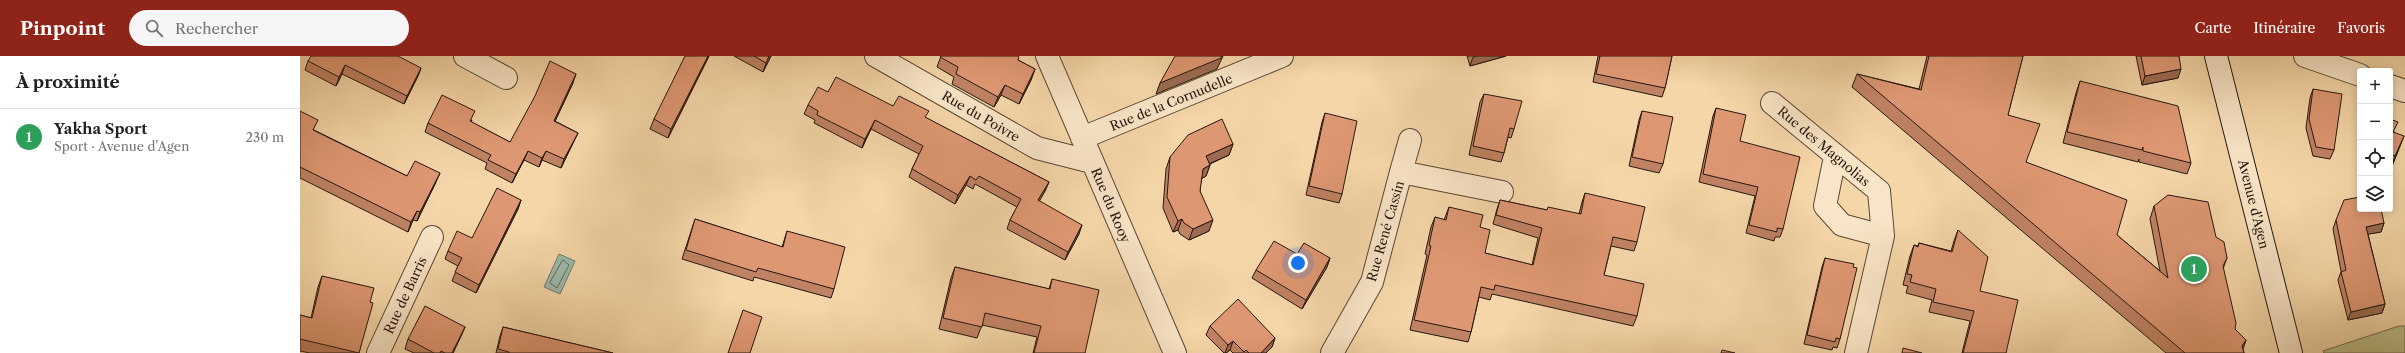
<!DOCTYPE html>
<html lang="fr">
<head>
<meta charset="utf-8">
<style>
  body { margin:0; font-family:"Libre Caslon Text",serif; background:#f6f6f6; color:#222 }
  .controls { position:absolute; right:12px; top:12px; display:grid; overflow:hidden; border-radius:4px; box-shadow:0 2px 10px #0003 }
  .controls button { width:36px; height:36px; display:grid; place-items:center; padding:0; border:0; border-bottom:1px solid #e0e0e0; background:#fff; color:#222; font:20px sans-serif }
  .you { position:absolute; left:998px; top:207px; width:14px; height:14px; margin:-10px; border:3px solid #fff; border-radius:50%; background:#1a73e8; box-shadow:0 0 0 6px #1a73e833 }
  .badge { display:grid; place-items:center; width:26px; height:26px; border-radius:50%; background:#8f2418; color:#fff; font-size:13px; font-weight:700 }
  .pin { position:absolute; translate:-50% -50%; border:2px solid #fff; box-shadow:0 1px 4px #0006 }
  .list { margin:0; padding:0; list-style:none }
  h2 { display:flex; justify-content:space-between; align-items:center; height:52px; margin:0; padding:0 16px; font-size:17px }
  h2 small { font-size:13px; font-weight:400; color:#767676 }
  .list li { display:grid; grid-template-columns:26px 1fr auto; gap:12px; align-items:center; box-sizing:border-box; height:56px; padding:0 16px; border-top:1px solid #e0e0e0 }
  .list b { display:block; font-size:15px; white-space:nowrap }
  .list p { margin:0; font-size:13px; white-space:nowrap; color:#767676 }
  .list em { font-size:13px; font-style:normal; color:#767676 }
  .icon { flex:none; width:22px; height:22px; fill:none; stroke:currentColor; stroke-width:2; stroke-linecap:round; stroke-linejoin:round }
  .map { position:relative; flex:none; width:2105px; height:297px; overflow:hidden }
  header { display:flex; align-items:center; gap:24px; box-sizing:border-box; height:56px; padding:0 20px; background:#8f2418; color:#fff }
  header strong { font-size:19px }
  nav { display:flex; gap:22px; margin-inline-start:auto; font-size:14px }
  .search { width:280px; height:36px; background:#f6f6f6; display:flex; align-items:center; gap:10px; box-sizing:border-box; padding:0 14px; border-radius:22px; color:#767676; font-size:15px }
  main { display:flex }
  aside { flex:1; background:#fff }
  .map>svg:first-child { display:block }
  .park { fill:#bbbe89; stroke:#706a4c }
  .water { fill:#9cb9aa; stroke:#6d786c }
  .lines { fill:none; stroke-linecap:round; stroke-linejoin:round }
  .shore { stroke:#61685c; stroke-width:1 }
  .minor-casing { stroke:#5a4734; stroke-width:24 }
  .secondary-casing { stroke:#26170e; stroke-width:24 }
  .minor { stroke:#f8e4c6; stroke-width:22 }
  .secondary { stroke:#f8e4c6; stroke-width:22 }
  .wall { fill:#bf8263; stroke:#26170e }
  .shaded-wall { fill:#9b6a50; stroke:#26170e }
  .building { fill:#de9773; stroke:#26170e }
  .labels { text-anchor:middle; stroke-width:3; stroke-linejoin:round; paint-order:stroke }
  .street-label { font-size:13px; fill:#26170e; stroke:#f8e4c6 }
</style>
</head>
<body>
<header>
<strong>Pinpoint</strong>
<div class="search"><svg class="icon" aria-label="search" viewBox="0 0 24 24"><circle cx="10" cy="10" r="6"/><path d="M15 15l6 6"/></svg>Rechercher</div>
<nav><a>Carte</a><a>Itinéraire</a><a>Favoris</a></nav>
</header>
<main>
<aside>
<h2>À proximité<small></small></h2>
<ul class="list">
<li><span class="badge" style="background:#2e9e5b">1</span><div><b>Yakha Sport</b><p>Sport · Avenue d'Agen</p></div><em>230 m</em></li>
</ul>
</aside>
<div class="map">
<svg width="2105" height="297" viewBox="0 0 2105 297">
  <rect width="100%" height="100%" fill="#f5d6a8"/>
  <filter id="stains"><feTurbulence type="fractalNoise" baseFrequency=".005" numOctaves="4"/><feColorMatrix values="0 0 0 0 .2 0 0 0 0 .09 0 0 0 0 .02 0 0 0 .5 -.17"/></filter>
  <radialGradient id="worn" r=".72"><stop offset=".6" stop-color="#630" stop-opacity="0"/><stop offset="1" stop-color="#630" stop-opacity=".3"/></radialGradient>
  <path class="park" d="M2099,270h6v27h-81l-1,-2z"/>
  <path class="water" d="M259,198l16,7 -15,33 -16,-7z"/>
  <g class="lines">
    <path class="shore" d="M263,204l6,5 -12,23 -7,-5z"/>
    <g class="minor-casing">
      <path id="minor" d="M165,0l41,22
        M576,0l161,92 55,14
        M747,0l128,297
        M2005,0l55,19
        M2090,30l15,5
        M1472,47l107,88 4,45 -27,117
        M782,82l200,-82
        M1535,101l-10,49 17,19 41,11
        M1101,116l9,-32
        M78,297l54,-116
        M1032,297l40,-71 29,-110 101,20"/>
    </g>
    <g class="secondary-casing">
      <path id="secondary" d="M1916,0l75,297"/>
    </g>
    <use href="#minor" class="minor"/>
    <use href="#secondary" class="secondary"/>
  </g>
  <path class="wall" d="M409,0l-41,82 -18,-9 4,-10z
    M434,0h37l-8,16z
    M641,0l77,4 17,9 -4,11 -12,24 -18,-9 -7,12 -42,-23 2,-7 -17,-10z
    M1167,0h39l-36,10z
    M1298,0h74l-7,32 -3,9 -69,-15z
    M1627,0h96l-15,59 18,47 91,73 43,36 -10,-52 4,-13 62,31 11,21 -4,11 12,60 11,11 -3,9 1,4h-78l-314,-266 5,-13 62,15z
    M1836,0h43l-1,22 -36,7z
    M8,5l113,7 -3,8 -14,28 -62,-30 -6,12 -31,-16z
    M1780,25l111,82 -4,11 -48,-12v-3l-1,3 -75,-19 13,-50z
    M273,27l-18,38 23,12 -4,8 -13,27 -19,-8 -3,7 -15,-7 -12,23 -27,-14 2,-6 -62,-31 3,-9 44,-3 -1,2 39,20z
    M2013,33l21,61 -4,9 -17,-3 -7,-28 4,-30z
    M528,36l65,14 33,12 123,64 -4,9 -6,10 40,33 -14,26 -58,-31 3,-9 7,-13 -42,-23 -2,5 -7,-4 -11,19 -46,-27 3,-8 7,-15 -48,-25 -9,19 -48,-25 1,-3 -11,-6 4,-9z
    M1184,38l30,35 -3,9 -3,-1 -4,16 -3,9 -32,-7 11,-53z
    M1416,52l24,33 43,88 -3,8h-5l-1,4 -28,-8 9,-37 -56,-14 14,-66z
    M0,55l14,19 93,46 29,6 -19,39 -4,-1 -5,12 -108,-54z
    M1342,55l21,53 -4,9 -30,-7 10,-46z
    M1025,57l17,81 -3,9 -33,-8 16,-73z
    M2090,63l4,13 6,14 -8,20 -2,-1z
    M933,88l-4,11 -19,9v1l-4,11 -5,3 -1,12 9,40 -20,9 -9,-6 -2,-4 -5,2 -10,-24 3,-39 4,-12z
    M1285,137l52,49 -3,9 -23,-5 -7,29 33,41 -4,10 -141,-32 -2,6 -11,-3 -8,35 -3,10 -58,-12 17,-75 -2,-1 6,-27 4,-10 9,3 5,-13 31,20 5,26 47,12 6,-27 -45,-14 4,-15 3,-9 47,10 32,4 3,-12z
    M221,144l-3,9 -42,84 -24,-12 6,-15 -13,-7 3,-8 24,-13z
    M395,163l87,28 5,-16 47,58 -3,9 -77,-21 -1,4 -71,-22z
    M2036,164l48,3 -3,9 -13,2 17,70 -3,9 -34,7 -10,-40 3,-8v-1l-8,-42z
    M1658,174l22,61 26,62h-44l8,-32 -41,-9 3,-12 -26,-7 2,-7 -5,-1 7,-29 4,-11 4,1 1,-3 32,8 3,-10z
    M997,198l33,4 -3,9 -25,42 -50,-31 4,-8z
    M1525,202l28,9 -13,72 -3,9 -4,-1 -1,3 -28,-6 18,-77z
    M655,211l94,22 3,-10 33,74h-52l4,-16 -55,-12 -5,13 -38,-9 12,-51z
    M22,220l48,26 -11,51h-49l-10,-2v-36l11,3 7,-31z
    M910,270l65,12 -3,9 -6,6h-33l-3,-3 -4,3h-2l-18,-18z
    M165,271l-4,9 -8,17h-39l-9,-4 3,-10z
    M203,271l110,26h-117l4,-17z"/>
  <path class="shaded-wall" d="M408,0h1l-41,82 3,-9z
    M469,0h2l-8,16 3,-9z
    M922,0h1l-6,13 -61,25 4,-11z
    M1177,0h29l-36,10 3,-9z
    M45,9l-3,9 -6,12 3,-9z
    M121,12l-3,8 -14,28 3,-8z
    M735,13l-4,11 -12,24 4,-10z
    M1881,13l-3,9 -36,7 3,-9z
    M276,18l-3,9 -22,47 3,-9z
    M705,29l-4,10 -7,12 4,-10z
    M575,64l-4,9 -9,19 3,-9z
    M278,77l-4,8 -13,27 3,-9z
    M2104,80l-12,30 3,-10z
    M933,88l-4,11 -27,12 4,-11z
    M228,95l-4,9 -12,23 4,-9z
    M246,95l-4,9 -3,7 3,-9z
    M910,109l-4,11 -7,4 4,-11z
    M140,117l-4,9 -19,39 3,-9z
    M670,120l-4,9 -11,19 3,-9z
    M749,126l-4,9 -10,18 3,-9z
    M221,144l-3,9 -42,84 3,-8z
    M117,155l-4,9 -5,12 3,-10z
    M882,163l-4,11 -5,2 5,-11z
    M913,164l-4,11 -20,9 4,-11z
    M2084,167l-3,9 -18,3 3,-8z
    M782,169l-3,9 -14,26 3,-8z
    M1030,202l-3,9 -25,42 4,-9z
    M2085,248l-3,9 -34,7 3,-8z
    M165,271l-4,9 -8,17h-1z
    M975,282l-3,9 -6,6h-5z
    M1946,284l-4,12v-6z
    M933,285l-3,9 -4,3h-1l3,-8z"/>
  <path class="building" d="M11,0h87l23,12 -14,28 -62,-31 -6,12 -31,-16z
    M385,0h23l-37,73 -17,-10z
    M454,0h15l-3,7z
    M641,0h76l2,1 -1,3 17,9 -12,25 -18,-9 -7,12 -42,-23 2,-7 -18,-10z
    M875,0h47l-1,2 -61,25z
    M1300,0h72l-7,32 -69,-14z
    M1629,0h94l-15,59 32,9 -14,38 101,38 -10,35 51,43 -14,-72 14,-11 40,7 8,35 8,5 3,16 -4,8 13,57 -1,6 11,11 -4,6 2,7h-59l-328,-279 64,16z
    M1841,0h38l2,13 -36,7z
    M250,5l26,13 -22,47 24,12 -14,26 -18,-8 -4,7 -14,-7 -12,23 -28,-14 3,-5 -63,-32 14,-28 33,16 -5,10 40,21 25,-46z
    M536,21l57,29 6,-10 30,15 -4,6 124,65 -11,18 44,25 -14,27 -58,-32 11,-21 -42,-23 -3,4 -6,-4 -12,19 -46,-26 11,-23 -48,-26 -10,19 -48,-24 1,-4 -10,-6 10,-18 10,5z
    M1780,25l98,25 13,57 -48,-12v-4l-1,3 -75,-18z
    M2013,33l29,5 -8,56 -18,-3 -7,-28z
    M1184,38l38,7 -8,28 -4,-1 -6,25 -31,-7z
    M1416,52l30,7 -6,26 60,16 -17,72 -6,-1v4l-28,-7 9,-38 -55,-13z
    M0,55l18,9 -5,10 94,46 8,-15 25,12 -20,39 -3,-1 -6,11 -111,-55z
    M1342,55l31,6 -10,47 -31,-7z
    M1025,57l32,8 -15,73 -33,-8z
    M922,63l11,25 -27,12 4,9 -7,4 -3,22 13,29 -20,9 -9,-6 -2,-4 -4,2 -11,-24 3,-40 18,-22z
    M2090,63l8,3 -5,10 11,4 -9,20 -5,-2z
    M197,132l24,12 -42,85 -24,-13 7,-14 -14,-7 9,-20 15,7z
    M1285,137l60,14 -8,35 -24,-5 -9,38 40,9 -7,32 -142,-31 -1,5 -13,-3 -10,45 -57,-12 17,-74 -2,-1 6,-28 11,3 3,-13 34,8 -3,12 10,3 -5,23 48,12 9,-37 -46,-13 4,-15 47,10 1,-3 33,7z
    M2060,141v12h21l3,14 -18,4 19,77 -34,8 -10,-40 5,-2 -10,-50 8,-20z
    M395,163l88,28 4,-16 58,16 -11,42 -76,-21 -2,4 -70,-22z
    M1658,174l30,27 -8,34 38,9 -12,53h-43l11,-42 -41,-9 3,-13 -26,-7 2,-7 -5,-1 7,-29 4,2 1,-4 33,9z
    M974,185l23,13 7,-11 26,15 -24,42 -50,-30z
    M1525,202l29,6 -1,3 4,1 -17,71 -4,-1 -1,4 -28,-7z
    M655,211l95,22 2,-10 47,11 -14,63h-51l7,-27 -56,-13 -3,14 -39,-9z
    M22,220l52,12 -4,14 3,1 -14,50 -59,-14v-24l12,3z
    M938,243l37,39 -14,15h-12l-3,-3 -2,2 -11,-11 -5,4 -18,-19z
    M125,250l40,21 -13,26h-7l-4,-2 -1,2h-6l-26,-14z
    M443,254l19,7 -12,36h-22z
    M203,271l110,26h-104v-1l-11,-3z
    M1603,292l19,5h-20z
    M1422,294l13,3h-14z"/>
  <g class="labels">
    <g class="street-label">
      <text transform="translate(871 46) rotate(-22)" y="5">Rue de la Cornudelle</text>
      <text transform="translate(681 60) rotate(30)" y="5">Rue du Poivre</text>
      <text transform="translate(1524 90) rotate(40)" y="5">Rue des Magnolias</text>
      <text transform="translate(1954 148) rotate(76)" y="5">Avenue d'Agen</text>
      <text transform="translate(811 149) rotate(67)" y="5">Rue du Rooy</text>
      <text transform="translate(1085 175) rotate(-74)" y="5">Rue René Cassin</text>
      <text transform="translate(105 239) rotate(-65)" y="5">Rue de Barris</text>
    </g>
  </g>
  <rect width="100%" height="100%" filter="url(#stains)"/>
  <rect width="100%" height="100%" fill="url(#worn)"/>
</svg>
<div class="controls">
<button>+</button>
<button>−</button>
<button><svg class="icon" aria-label="locate" viewBox="0 0 24 24"><circle cx="12" cy="12" r="6"/><path d="M12 2v4M12 18v4M2 12h4M18 12h4"/></svg></button>
<button><svg class="icon" aria-label="layers" viewBox="0 0 24 24"><path d="M12 4l9 5-9 5-9-5zM3 14l9 5 9-5"/></svg></button>
</div>
<div class="you"></div>
<div class="pin badge" style="left:1894px;top:213px;background:#2e9e5b">1</div>
</div>
</main>
</body>
</html>
